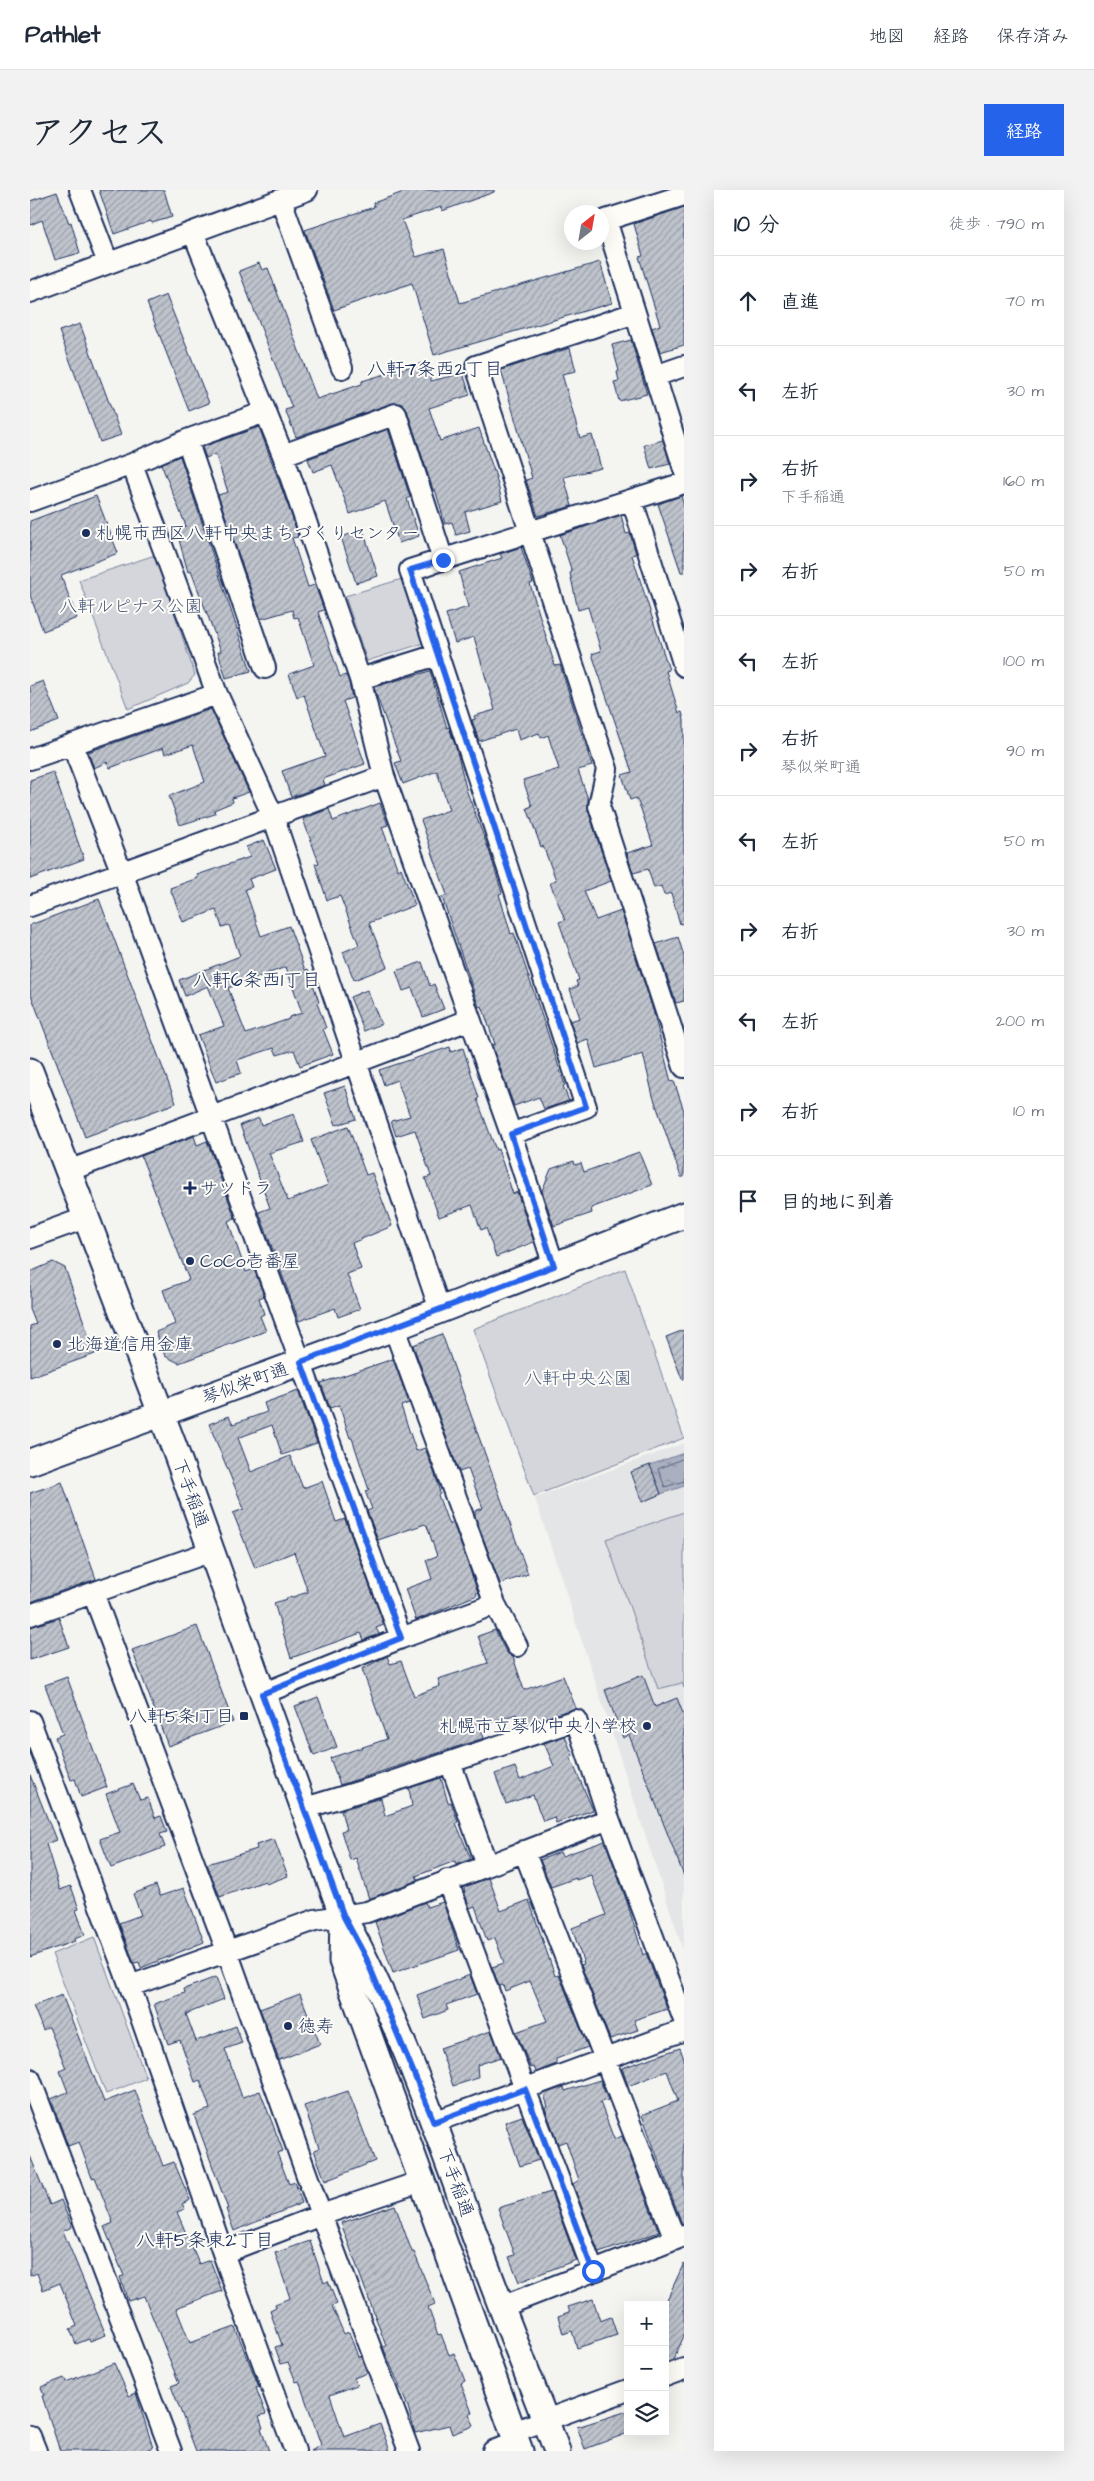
<!DOCTYPE html>
<html lang="ja">
<head>
<meta charset="utf-8">
<style>
  body { margin:0; font-family:"Architects Daughter","Klee One",sans-serif; background:#f2f2f3; color:#1f2937 }
  .controls { position:absolute; right:15px; bottom:15px; display:grid; overflow:hidden; border-radius:0px; box-shadow:0 5px 20px #0002 }
  .controls button { width:45px; height:45px; display:grid; place-items:center; padding:0; border:0; border-bottom:1px solid #e0e1e3; background:#fff; color:#1f2937; font:25px sans-serif }
  .compass { position:absolute; left:534px; top:15px; width:45px; height:45px; border-radius:50%; background:#fff; box-shadow:0 5px 20px #0002; rotate:31deg }
  .stop { position:absolute; width:15px; height:15px; margin:-11px; border:4px solid #2563eb; border-radius:50%; background:#fff }
  .stop.end { background:#2563eb; border-color:#fff; box-shadow:0 1px 5px #0008 }
  .list { margin:0; padding:0; list-style:none }
  h2 { display:flex; justify-content:space-between; align-items:center; height:65px; margin:0; padding:0 20px; font-size:21px }
  h2 small { font-size:16px; font-weight:400; color:#747a83 }
  .list li { display:grid; grid-template-columns:32px 1fr auto; gap:15px; align-items:center; box-sizing:border-box; height:90px; padding:0 20px; border-top:1px solid #e0e1e3 }
  .list b { display:block; font-size:19px; white-space:nowrap }
  .list p { margin:0; font-size:16px; white-space:nowrap; color:#747a83 }
  .list em { font-size:16px; font-style:normal; color:#747a83 }
  .icon { flex:none; width:28px; height:28px; fill:none; stroke:currentColor; stroke-width:2; stroke-linecap:round; stroke-linejoin:round }
  .map { position:relative; flex:none; width:654px; height:2261px; overflow:hidden; border-radius:0px }
  header { display:flex; align-items:center; gap:30px; box-sizing:border-box; height:70px; padding:0 25px; background:#fff; border-bottom:1px solid #e0e1e3 }
  header strong { font-size:24px }
  nav { display:flex; gap:28px; margin-inline-start:auto; font-size:18px }
  .intro { display:flex; align-items:center; justify-content:space-between; box-sizing:border-box; height:120px; padding:0 30px }
  h1 { margin:0; font-size:35px }
  .button { padding:12px 22px; border-radius:0px; background:#2563eb; color:#fff; font-size:18px; font-weight:700 }
  main { display:flex; gap:30px; padding:0 30px }
  aside { flex:1; background:#fff; border-radius:0px; box-shadow:0 5px 20px #0002 }
  .map>svg:first-child { display:block }
  .built { fill:#e4e5e6 }
  .green { fill:#d4d6db; stroke:#78829c }
  .water { fill:url(#water-ripples); stroke:#717c98 }
  .lines { fill:none; stroke-linecap:round; stroke-linejoin:round }
  .shore { stroke:#546385; stroke-width:1 }
  .building { fill:url(#building-hatch); stroke:#1b2f5e; fill-rule:evenodd }
  .minor-casing { stroke:#1b2f5e; stroke-width:24 }
  .major-casing { stroke:#1b2f5e; stroke-width:29 }
  .minor { stroke:#fdfcf7; stroke-width:20 }
  .major { stroke:#fdfcf7; stroke-width:25 }
  .route { stroke:#2563eb; stroke-width:6 }
  .poi-dot { fill:#1b2f5e; stroke:#fdfcf7; stroke-width:2 }
  .labels { text-anchor:middle; stroke-width:4; stroke-linejoin:round; paint-order:stroke }
  .poi-label { font-size:18px; fill:#1b2f5e; stroke:#fdfcf7; text-anchor:start }
  .park-label { font-size:18px; fill:#49597d; stroke:#fdfcf7 }
  .street-label { font-size:18px; fill:#1b2f5e; stroke:#fdfcf7 }
  .neighbourhood-label { font-size:19px; fill:#1b2f5e; stroke:#fdfcf7 }
</style>
</head>
<body>
<header>
<strong>Pathlet</strong>
<nav><a>地図</a><a>経路</a><a>保存済み</a></nav>
</header>
<div class="intro"><h1>アクセス</h1><a class="button">経路</a></div>
<main>
<div class="map">
<svg width="654" height="2261" viewBox="0 0 654 2261">
  <defs>
    <pattern id="water-ripples" width="26" height="14" patternUnits="userSpaceOnUse" patternTransform="scale(1.25)"><rect width="26" height="14" fill="#aab0bf"/><path d="M2 4q2-2 4 0t4 0M15 11q2-2 4 0t4 0" fill="none" stroke="#8a909e"/></pattern>
    <pattern id="building-hatch" width="6" height="6" patternUnits="userSpaceOnUse" patternTransform="scale(1.25)"><rect width="6" height="6" fill="#bfc3cc"/><path d="M-1 1l2-2M0 6l6-6M5 7l2-2" fill="none" stroke="#9a9fa9"/></pattern>
  </defs>
  <rect width="100%" height="100%" fill="#f4f4f1"/>
  <filter id="ink" filterUnits="userSpaceOnUse"><feTurbulence type="fractalNoise" baseFrequency=".02" numOctaves="2"/><feDisplacementMap in="SourceGraphic" scale="10" xChannelSelector="R" yChannelSelector="G"/><feConvolveMatrix kernelMatrix="1 2 1 2 8 2 1 2 1" color-interpolation-filters="sRGB"/></filter>
  <g filter="url(#ink)">
    <path class="built" d="M654,1253v510l-149,-455z"/>
    <path class="green" d="M125,365l40,120 -7,8 -60,26 -49,-129z
      M372,389l22,64 -57,18 -22,-65z
      M595,1079l59,169 -150,58 -61,-167z
      M654,1322v176l-2,-5 -24,6 -52,-150z
      M64,1747l52,141 -40,16 -54,-140z"/>
    <path class="water" d="M654,1263v33l-23,8 -11,-29z"/>
    <g class="lines">
      <path class="shore" d="M654,1268l-26,11 7,18 19,-6"/>
    </g>
    <path class="building" d="M69,0h65l8,27 -20,6 -1,-2 -37,13z
      M379,0h85v2l-52,19 -1,-4 -39,13 14,37 28,-8 16,54 140,-41 12,41 -178,52 -22,-72 -78,27 -29,-80 69,-23 -1,-4z
      M27,2l12,31 2,-1 9,31 -25,7 -13,-40 -12,5v-24z
      M654,17v138l-24,7 -8,-24 8,-3 -21,-68 4,-1 -9,-32z
      M229,73l3,7 6,-2 49,131 45,-15v-3l64,-19 5,19 32,-8 7,22 -41,13 11,33 39,-13 17,49 6,24 -37,11 5,19 -14,4 -4,-13 -7,2 -10,-35 -2,1 -26,-80 -4,-5 -11,-2 -96,34 -11,-27 7,-2 -53,-137z
      M136,105l43,108 -20,8 -42,-108z
      M50,134l41,111 -21,7 -41,-111z
      M601,150l16,54 -28,7 -5,-19 5,-1 -2,-9 2,-1 -7,-26z
      M540,158l6,23 -14,3 18,64 12,-3 9,33 -37,9 8,29 -34,10 -12,-36 6,-2 -31,-108z
      M229,237l35,95 4,15 -6,1 16,49 7,-2 9,25 -6,2 22,65 6,-2 3,7 3,16 -9,3 22,63 -42,15 2,6 -34,12 -9,-26 43,-15 -21,-61 -7,2 -8,-23 25,-9 -16,-48 -4,1 -2,-8 -31,9 -43,-124 10,-3 -7,-21 -6,-17 -9,4 -4,-11z
      M358,239l22,68 -3,2 12,37 -20,7 -14,-42 -35,13 -18,-49 -19,7 -5,-13z
      M633,250l7,24 -19,5 -7,-24z
      M150,266l71,215 -25,7 -8,-26 3,-1 -30,-80 -3,1 -12,-43 10,-3 -25,-62z
      M66,306l22,57 -57,22 16,43 -34,13 -13,-36v-74z
      M651,306l3,10v66h-3l-23,-68z
      M591,325l5,19 4,-1 6,21 -4,1 37,115 -3,1 13,42 3,-1 2,8v203l-4,1 -9,-31 -7,2 -3,-9 -7,2 -6,-19 -15,4 -6,-20 26,-8 -12,-36 -5,-11 -6,2 -8,-25 10,-3 -40,-118 9,-3 -13,-44 -10,3 -8,-37 2,-1 -12,-37z
      M333,340l15,46 -22,7 -15,-46z
      M491,357l12,36 -3,1 25,82 5,-1 32,101 -14,4 10,29v11l23,71 -27,10 12,29 25,-9 32,99 18,72 3,-1 10,30v66h-3l-28,-81 -10,-42 -47,14 -8,-29 -11,4 -7,-22 10,-3 -10,-29 8,-3 -2,-5 3,-1 -20,-58 6,-2 -15,-37 6,-3 -13,-34 -2,1 -14,-39 5,-2 -9,-26 36,-11 -11,-34 -7,3 -2,-5 -20,7 -3,-11 -37,12 -7,-21 3,-1 -1,-3 21,-6 -21,-73 -19,6 -9,-29 22,-7 -9,-35 43,-14 -2,-4z
      M400,481l17,57 2,-1 7,21 11,44 23,61 12,40 -3,1 12,40 3,-1 51,152 -2,1 6,15 -25,8 -5,-12 -25,9 -22,-61 3,-1 -13,-38 -3,1 -37,-110 5,-2 -26,-75 28,-10 -12,-39 -34,13 -8,-21 6,-2 -24,-64 -3,-10z
      M13,491l16,40 -29,11v-46z
      M181,519l38,83 -17,6 1,4 -19,8 1,4 -35,11 -11,-29 36,-14 -12,-37 -28,9 -2,-6 -53,20 -3,-6 -13,6 -6,-16z
      M23,582l31,87 -54,20v-99z
      M350,613l8,22 -6,2 16,43 3,-2 14,37 -46,18 18,44 -33,13 -11,-28 16,-7 -19,-49 -13,4 -12,-36 4,-1 -16,-44 26,-10 4,12z
      M234,650l12,29 -27,10 3,8 -7,2 16,47 28,-10 16,44 3,-1 11,33 -2,1 9,25 -3,1 10,25 -33,12 -6,-16 -17,5 -3,-7 -37,12 4,13 -25,9 -18,-47 26,-9 -16,-40 -23,10 -6,-16 61,-24 -11,-31 -7,2 -6,-17 -33,12 -13,-34 28,-10 -1,-3 53,-18 -4,-10zM256,777l16,46 -13,4v2l-43,15 -18,-46z
      M69,709l77,204 -91,34 -55,-145v-67z
      M648,747l6,19v45l-8,2 -20,-59z
      M392,772l8,24 4,-2 10,25 -21,8 -11,-29 -9,3 -7,-20z
      M337,800l14,34 -17,7 -14,-34z
      M420,857l1,5 12,-4 16,50 -2,1 19,51 2,-1 15,45 4,-2 17,50 -38,15 -10,-29 -5,2 -9,-25 -33,12 -14,-39 6,-2 -16,-46 -19,6 -5,-15 19,-5 -13,-36 -13,5 -5,-15z
      M315,896l11,33 -20,6 -12,-32z
      M264,924l10,28 -35,11 19,48 40,-16 -17,-45 37,-14 18,49 6,-2 20,53 -40,17 9,26 -14,5 13,35 -22,8 -3,-9 -36,13 -40,-109 11,-4 -30,-83 19,-7 2,7z
      M164,946l3,9 10,-4 28,77 -7,3 18,51 8,-3 10,27 -5,2 5,16 -4,2 6,15 -87,32 -14,-7 -9,-24 19,-8 -12,-34 26,-10 -48,-124z
      M609,962l13,33 -61,23 1,5 -38,13 -12,-35 9,-22 23,-8 1,4 6,-2 3,9z
      M23,1072l12,6 30,86 -65,23v-51l6,-2 -6,-15v-37z
      M654,1140v49h-2l-16,-42z
      M412,1144l86,240 -28,10 -25,-68v-5l8,-3 -15,-39 -9,3 -46,-127z
      M363,1169l16,44 -8,3 15,45 9,-3 12,32 3,14 -2,1 11,30 4,-2 25,69 -2,1 1,2 -61,25 -11,-31 27,-10 -6,-19 11,-4 -10,-30 -2,-2 -47,16 -11,-29 5,-2 -7,-18 4,-1 -17,-52h-2l-11,-33 -9,3 -9,-25z
      M268,1201l19,52 -35,12 -10,-30 -34,13 13,34 39,-16 13,32 19,-7 14,41 9,-3 39,106 -8,3 3,6 -15,6 -3,-7 -70,25 -17,-55 34,-11 -14,-40 -39,16 -22,-55 11,-4 -35,-85 20,-8 4,8 34,-12 -3,-9z
      M620,1275l11,29 -19,8 -11,-30z
      M32,1292l34,97 -66,23v-109z
      M29,1428l10,29 -39,13v-33z
      M167,1436l36,96 -65,24 -36,-96z
      M465,1440l11,22 7,5 11,33 39,-14 13,32 -56,18 -4,-12 -36,12 4,12 -144,47 -10,-27 57,-19 -25,-70 25,-13 3,8 11,-3 13,35 26,-10 -2,-7 50,-16 -10,-27z
      M613,1485l12,32 22,-9 7,18v160l-55,-141 -6,3 -18,-48z
      M37,1487l40,110 -26,10 -6,-18 -4,1 -16,-43 8,-3 -18,-49z
      M288,1507l19,50 -23,9 -19,-50z
      M535,1546l8,20 -3,1 23,53 -37,13 -2,-6 -11,4 -10,-26 -27,9 -11,-30 20,-7 5,13 34,-14 -10,-23z
      M0,1585l26,65 -10,4 14,46 11,-4 8,23 -3,1 9,25 -11,4 1,2 -45,16z
      M411,1588l7,25 3,-1 7,20 -2,1 15,36 -15,6 -1,-4 -39,15 2,4 -49,19 -13,-41 -6,2 -9,-29 5,-1 -5,-20 40,-12 4,18 27,-10 -3,-18z
      M103,1594l7,16 8,-2 7,20 6,-2 6,16 -7,2 5,13 -54,21 -11,-29 20,-7 -14,-38z
      M244,1649l14,37 -22,8 -1,-3 -45,16 -13,-33 50,-15 -1,-4z
      M575,1651l22,61 16,53 3,-2 21,56 -33,11 4,10 -28,9 -29,-74 3,-1 -12,-36 34,-13 -15,-40 -15,5v-2l-25,9 -11,-27 20,-8 2,4z
      M459,1688l12,33 28,-11 26,76 4,-1 29,72 -32,12v5l-20,8 -2,-5 -3,1 -15,-36 31,-11 -17,-40 -25,10 -2,-6 -4,1 -7,-19 12,-4 -9,-25 -8,3 -12,-35 -5,2 -5,-14 -1,-7z
      M126,1695l4,11 24,-8 20,54 -63,26 -2,-6 -5,1 -15,-40 22,-8 -8,-21z
      M395,1712l2,5 16,-5 16,48 -66,23 -18,-51z
      M440,1785l7,19 -31,11 2,5 -23,9 -8,-24z
      M186,1787l8,22 -38,15 10,27 40,-15 6,17 -17,6 17,48 18,-6 23,60 -6,2 12,31 6,-2 7,21 -68,28 -8,-22h2l-34,-94 16,-6 -10,-29 -5,2 -15,-42 -12,4 -14,-40 31,-11 -1,-4z
      M270,1804l20,50 -41,16 -19,-51z
      M32,1805l42,107 31,-12 28,76 11,-4 16,38 -8,4 3,5 -8,3 22,52 11,-4 12,31 -46,17 14,35 45,-16 24,60 -3,1 10,26 -7,2 4,12 -2,1 8,22h-73l-25,-65 8,-3 -35,-87 -16,5 -8,-24 4,-1 -20,-49 9,-4 -18,-46 -3,1 -13,-36 -11,4 -17,-47 17,-7 -8,-21 6,-3 -17,-41 -6,3 -10,-24z
      M461,1841l10,26 -24,8 1,13 -25,8 -13,-38z
      M650,1858l4,11v165h-2l-40,-109 36,-14 -11,-30 -39,15 -6,-18z
      M570,1890l8,20 -8,2 14,37 8,-3 37,96 -60,21 -26,-69 6,-4 -13,-39 -8,3 -13,-36 3,-1 -4,-13 20,-7 1,4z
      M318,1901l27,70 -50,20 -11,-31 5,-2 -15,-42z
      M492,1926l17,44 -19,6 -15,-44z
      M0,1966l20,49 11,-5 11,27 -9,4 43,104 -16,6 -1,-2 -13,5 -6,-15 7,-3 -17,-43 -17,7 -6,-17 -7,3z
      M521,2002l25,68 -57,22 -10,-25 6,-2 -17,-47z
      M365,2015l17,47h2l21,52 -7,3 10,28 3,-1 8,21 5,-2 11,28 -4,2 11,30 -3,1 4,12 -21,8 -3,-9 -34,8 -7,-26 -25,-60 3,-1 -45,-123z
      M280,2051l14,42 4,-2 9,23 -5,2 12,28 5,-2 9,25 3,-1 6,17 -13,5 3,7 -27,10 14,42 36,-13 10,27h-79l10,-6 -22,-64 -3,1 -8,-20 -7,2 -6,-17 7,-2 -12,-34 6,-3 -1,-4 15,-6 -15,-45z
      M654,2073v73l-11,24 -8,3v-59z
      M563,2109l7,22 11,-4 6,18 -40,13 -5,-17 -9,3 -5,-18 12,-4 -2,-5z
      M84,2173l15,33 7,-3 17,55 -8,3h-85l-18,-55 2,-1 -3,-8 23,-9 2,4z
      M598,2221v22l-43,16 -8,-22z"/>
    <g class="lines">
      <g class="minor-casing">
        <path id="minor" d="M50,0l28,73
          M654,5l-78,25 78,249
          M251,10l61,168
          M163,42l90,223 77,224 24,97 127,358 43,132
          M0,102l277,-102
          M605,123l-159,53 131,403 -8,37 85,261
          M625,186l29,-10
          M157,250l78,228
          M253,265l113,-41 47,146
          M102,274l85,230 56,122 167,494
          M602,310l52,166
          M0,311l102,-37 55,-24 78,-28
          M330,489l77,-24
          M42,554l55,142 274,752
          M0,569l187,-65
          M0,716l354,-130
          M481,944l75,-27 -176,-537 274,-87
          M38,981l401,-151
          M0,1048l55,-20
          M364,1138l101,276 22,42
          M63,1403l134,358 94,264 88,236
          M0,1425l182,-64
          M232,1504l139,-56 94,-34
          M0,1531l100,265 93,267 72,198
          M420,1572l37,103
          M275,1618l83,-25 188,-63 32,96 76,204
          M494,1661l151,388
          M417,1690l146,391
          M100,1796l185,-66 52,-8 242,-93
          M0,1889l141,372
          M404,1932l250,-92
          M193,2063l98,-38 101,-34
          M471,2117l183,-71
          M635,2186l19,-7
          M483,2242l115,-42
          M0,2246l6,15
          M463,2261l24,-9"/>
      </g>
      <g class="major-casing">
        <path id="major" d="M0,881l144,376 169,470c54,98 91,206 129,311 27,75 57,148 85,223
          M0,1272l364,-134 290,-113
          M313,1727l-1,44 178,490"/>
      </g>
      <use href="#minor" class="minor"/>
      <use href="#major" class="major"/>
    </g>
  </g>
  <g class="lines" filter="url(#ink)">
    <path class="route" d="M413,370l-33,10 176,537 -75,27 43,132 -253,96 100,276 -139,56 82,223 22,41 68,164 91,-33 68,182"/>
  </g>
  <g class="poi-dot">
    <circle cx="56" cy="343" r="5"/>
    <path d="M157.5 990.5h5v5h5v5h-5v5h-5v-5h-5v-5h5z"/>
    <circle cx="160" cy="1071" r="5"/>
    <circle cx="27" cy="1154" r="5"/>
    <rect x="209" y="1521" width="10" height="10" rx="2.5"/>
    <circle cx="617" cy="1536" r="5"/>
    <circle cx="258" cy="1836" r="5"/>
  </g>
  <g class="labels">
    <g class="poi-label">
      <text x="66" y="349">札幌市西区八軒中央まちづくりセンター</text>
      <text x="170" y="1004">サツドラ</text>
      <text x="170" y="1077">CoCo壱番屋</text>
      <text x="37" y="1160">北海道信用金庫</text>
      <text x="204" y="1532" text-anchor="end">八軒5条1丁目</text>
      <text x="607" y="1542" text-anchor="end">札幌市立琴似中央小学校</text>
      <text x="268" y="1842">徳寿</text>
    </g>
    <g class="park-label">
      <text x="101" y="422">八軒ルピナス公園</text>
      <text x="548" y="1194">八軒中央公園</text>
    </g>
    <g class="street-label">
      <text transform="translate(215 1193) rotate(-20)" y="6">琴似栄町通</text>
      <text transform="translate(161 1303) rotate(70)" y="6">下手稲通</text>
      <text transform="translate(426 1992) rotate(70)" y="6">下手稲通</text>
    </g>
    <g class="neighbourhood-label">
      <text x="405" y="185">八軒7条西2丁目</text>
      <text x="227" y="796">八軒6条西1丁目</text>
      <text x="175" y="2056">八軒5条東2丁目</text>
    </g>
  </g>
</svg>
<div class="controls">
<button>+</button>
<button>−</button>
<button><svg class="icon" aria-label="layers" viewBox="0 0 24 24"><path d="M12 4l9 5-9 5-9-5zM3 14l9 5 9-5"/></svg></button>
</div>
<svg class="compass" viewBox="-18 -18 36 36"><path d="M0-13l5 13h-10z" fill="#e53935"/><path d="M0 13l5-13h-10z" fill="#747a83"/></svg>
<div class="stop" style="left:563px;top:2081px"></div>
<div class="stop end" style="left:413px;top:370px"></div>
</div>
<aside>
<h2>10 分<small>徒歩 · 790 m</small></h2>
<ul class="list">
<li><svg class="icon" aria-label="ahead" viewBox="0 0 24 24"><path d="M12 20V5M6 11l6-6 6 6"/></svg><div><b>直進</b></div><em>70 m</em></li>
<li><svg class="icon" aria-label="left" viewBox="0 0 24 24"><path d="M17 20v-9H6M10 6l-5 5 5 5"/></svg><div><b>左折</b></div><em>30 m</em></li>
<li><svg class="icon" aria-label="right" viewBox="0 0 24 24"><path d="M7 20v-9h11M14 6l5 5-5 5"/></svg><div><b>右折</b><p>下手稲通</p></div><em>160 m</em></li>
<li><svg class="icon" aria-label="right" viewBox="0 0 24 24"><path d="M7 20v-9h11M14 6l5 5-5 5"/></svg><div><b>右折</b></div><em>50 m</em></li>
<li><svg class="icon" aria-label="left" viewBox="0 0 24 24"><path d="M17 20v-9H6M10 6l-5 5 5 5"/></svg><div><b>左折</b></div><em>100 m</em></li>
<li><svg class="icon" aria-label="right" viewBox="0 0 24 24"><path d="M7 20v-9h11M14 6l5 5-5 5"/></svg><div><b>右折</b><p>琴似栄町通</p></div><em>90 m</em></li>
<li><svg class="icon" aria-label="left" viewBox="0 0 24 24"><path d="M17 20v-9H6M10 6l-5 5 5 5"/></svg><div><b>左折</b></div><em>50 m</em></li>
<li><svg class="icon" aria-label="right" viewBox="0 0 24 24"><path d="M7 20v-9h11M14 6l5 5-5 5"/></svg><div><b>右折</b></div><em>30 m</em></li>
<li><svg class="icon" aria-label="left" viewBox="0 0 24 24"><path d="M17 20v-9H6M10 6l-5 5 5 5"/></svg><div><b>左折</b></div><em>200 m</em></li>
<li><svg class="icon" aria-label="right" viewBox="0 0 24 24"><path d="M7 20v-9h11M14 6l5 5-5 5"/></svg><div><b>右折</b></div><em>10 m</em></li>
<li><svg class="icon" aria-label="arrive" viewBox="0 0 24 24"><path d="M6 21V4h12l-3 4 3 4H6"/></svg><div><b>目的地に到着</b></div></li>
</ul>
</aside>
</main>
</body>
</html>
